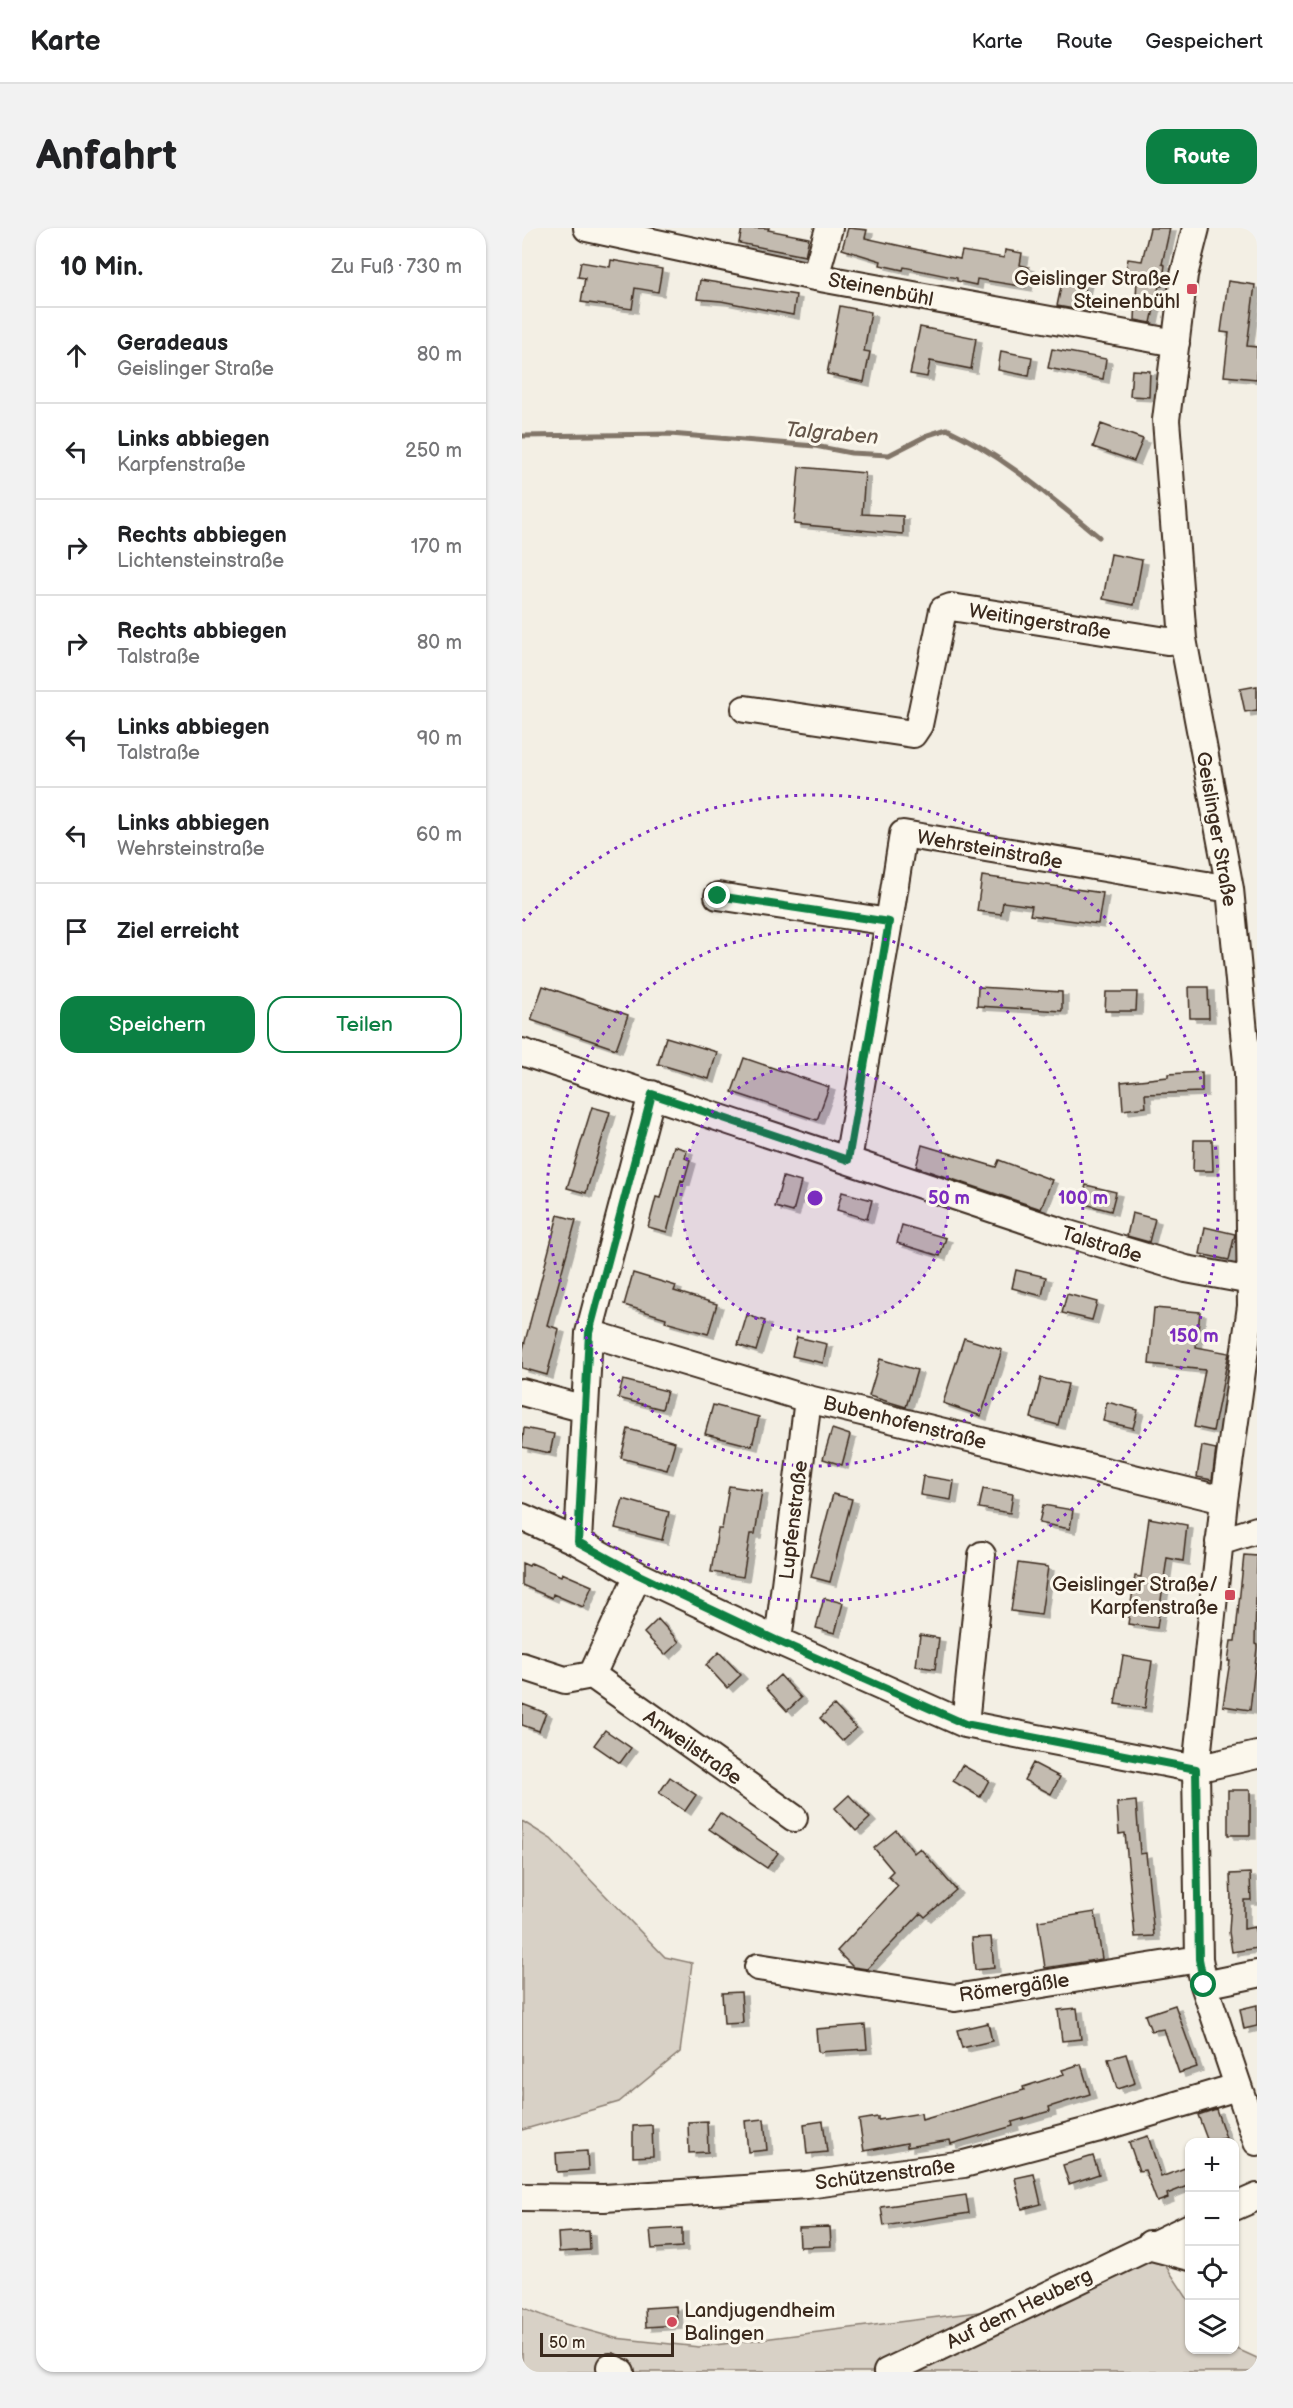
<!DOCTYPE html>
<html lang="de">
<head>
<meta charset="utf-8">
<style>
  body { margin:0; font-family:"Balsamiq Sans",sans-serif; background:#f2f2f2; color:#202124 }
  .controls { position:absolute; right:18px; bottom:18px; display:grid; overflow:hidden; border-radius:12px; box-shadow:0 2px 4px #0004 }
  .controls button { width:54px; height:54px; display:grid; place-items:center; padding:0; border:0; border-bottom:2px solid #e0e0e0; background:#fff; color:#202124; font:30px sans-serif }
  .scale { position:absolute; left:18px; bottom:15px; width:134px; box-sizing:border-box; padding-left:6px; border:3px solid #3b2a1e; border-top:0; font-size:16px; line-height:21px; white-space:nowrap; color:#3b2a1e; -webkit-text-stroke:4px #fbf7ec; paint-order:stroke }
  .stop { position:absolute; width:18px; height:18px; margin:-14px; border:4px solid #0b8043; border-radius:50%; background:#fff }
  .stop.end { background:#0b8043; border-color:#fff; box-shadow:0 2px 6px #0008 }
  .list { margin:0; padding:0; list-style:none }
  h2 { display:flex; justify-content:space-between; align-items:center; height:78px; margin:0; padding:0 24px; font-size:26px }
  h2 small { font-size:20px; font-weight:400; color:#757577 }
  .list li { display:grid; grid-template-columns:39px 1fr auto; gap:18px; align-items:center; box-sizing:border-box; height:96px; padding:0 24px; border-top:2px solid #e0e0e0 }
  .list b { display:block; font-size:22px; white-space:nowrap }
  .list p { margin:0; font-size:20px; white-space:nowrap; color:#757577 }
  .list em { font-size:20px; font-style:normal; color:#757577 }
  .actions { display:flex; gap:12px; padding:18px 24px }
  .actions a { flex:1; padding:14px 0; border:2px solid #0b8043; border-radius:18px; text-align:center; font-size:21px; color:#0b8043 }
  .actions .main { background:#0b8043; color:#fff }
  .icon { flex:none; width:33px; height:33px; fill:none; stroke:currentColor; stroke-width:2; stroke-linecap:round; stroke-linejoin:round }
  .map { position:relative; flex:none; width:735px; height:2144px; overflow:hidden; border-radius:18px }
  header { display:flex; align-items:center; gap:36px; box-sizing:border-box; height:84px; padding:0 30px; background:#fff; border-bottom:2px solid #e0e0e0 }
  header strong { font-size:28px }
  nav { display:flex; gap:33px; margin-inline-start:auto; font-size:21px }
  .intro { display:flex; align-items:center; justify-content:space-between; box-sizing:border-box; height:144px; padding:0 36px }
  h1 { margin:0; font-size:42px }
  .button { padding:15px 27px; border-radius:18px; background:#0b8043; color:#fff; font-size:21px; font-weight:700 }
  main { display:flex; gap:36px; padding:0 36px }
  aside { flex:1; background:#fff; border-radius:18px; box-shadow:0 2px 4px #0004 }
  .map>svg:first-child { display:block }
  .green { fill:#d8d1c6; stroke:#8a7e72; stroke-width:1.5 }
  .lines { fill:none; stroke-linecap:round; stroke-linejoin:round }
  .stream { stroke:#817468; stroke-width:5 }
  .building { fill:#c3bbb0; stroke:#3b2a1e; stroke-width:1.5; filter:url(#shadow) }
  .minor-casing { stroke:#3b2a1e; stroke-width:30 }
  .minor { stroke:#fbf7ec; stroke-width:26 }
  .route { stroke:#0b8043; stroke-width:8 }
  .ring { fill:none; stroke:#7b2cbf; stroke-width:3; stroke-dasharray:3 6 }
  .poi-dot { fill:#d1495b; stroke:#fbf7ec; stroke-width:2 }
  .labels { text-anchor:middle; stroke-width:6; stroke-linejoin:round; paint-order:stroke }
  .poi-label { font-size:20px; fill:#3b2a1e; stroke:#fbf7ec; text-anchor:end }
  .street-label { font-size:20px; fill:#3b2a1e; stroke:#fbf7ec }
  .water-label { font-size:21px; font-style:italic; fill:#645549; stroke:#fbf7ec }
  .centre { fill:#7b2cbf; stroke:#fbf7ec; stroke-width:3 }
  .ring-label { font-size:18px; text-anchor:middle; font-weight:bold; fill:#7b2cbf; stroke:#fbf7ec; stroke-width:6; stroke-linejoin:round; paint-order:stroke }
</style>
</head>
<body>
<header>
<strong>Karte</strong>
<nav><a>Karte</a><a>Route</a><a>Gespeichert</a></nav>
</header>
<div class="intro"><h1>Anfahrt</h1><a class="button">Route</a></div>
<main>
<aside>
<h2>10 Min.<small>Zu Fuß · 730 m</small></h2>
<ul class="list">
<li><svg class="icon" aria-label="ahead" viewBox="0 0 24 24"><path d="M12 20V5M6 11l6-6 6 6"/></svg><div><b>Geradeaus</b><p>Geislinger Straße</p></div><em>80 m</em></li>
<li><svg class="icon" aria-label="left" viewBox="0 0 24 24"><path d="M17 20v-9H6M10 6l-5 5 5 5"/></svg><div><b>Links abbiegen</b><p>Karpfenstraße</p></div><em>250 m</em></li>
<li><svg class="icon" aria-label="right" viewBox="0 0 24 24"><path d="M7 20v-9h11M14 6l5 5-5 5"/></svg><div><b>Rechts abbiegen</b><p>Lichtensteinstraße</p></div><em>170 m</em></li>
<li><svg class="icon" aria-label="right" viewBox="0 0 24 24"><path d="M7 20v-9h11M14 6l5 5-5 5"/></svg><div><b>Rechts abbiegen</b><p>Talstraße</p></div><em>80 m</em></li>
<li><svg class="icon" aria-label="left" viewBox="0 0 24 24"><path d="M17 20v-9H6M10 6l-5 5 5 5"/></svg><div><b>Links abbiegen</b><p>Talstraße</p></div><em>90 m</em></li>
<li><svg class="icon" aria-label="left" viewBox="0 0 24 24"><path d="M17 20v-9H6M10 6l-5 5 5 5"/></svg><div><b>Links abbiegen</b><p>Wehrsteinstraße</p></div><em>60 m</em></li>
<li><svg class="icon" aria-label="arrive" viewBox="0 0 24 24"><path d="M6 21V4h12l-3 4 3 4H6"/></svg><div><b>Ziel erreicht</b></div></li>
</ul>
<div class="actions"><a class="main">Speichern</a><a>Teilen</a></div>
</aside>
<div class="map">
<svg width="735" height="2144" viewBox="0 0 735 2144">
  <defs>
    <filter id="shadow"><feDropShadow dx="6" dy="4" stdDeviation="0" flood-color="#0004"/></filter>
  </defs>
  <rect width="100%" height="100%" fill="#f3efe4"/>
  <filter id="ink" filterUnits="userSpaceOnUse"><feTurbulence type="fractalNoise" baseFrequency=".0167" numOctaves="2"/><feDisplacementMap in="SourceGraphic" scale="12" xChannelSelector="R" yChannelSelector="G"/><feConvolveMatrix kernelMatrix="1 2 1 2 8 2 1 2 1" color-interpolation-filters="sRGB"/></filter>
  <g filter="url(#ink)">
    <path class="green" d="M0,1593l29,18 114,118 27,6 -12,89 -61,50 -97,28z
      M622,2005l45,68 1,49 45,-2 22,10v14h-735v-65l43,17 50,14 84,9 295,-37z"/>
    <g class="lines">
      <path class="stream" d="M0,208l148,-2 145,12 36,7 38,2 39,-20 19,-6c57,27 103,68 152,108"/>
    </g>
    <path class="building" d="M220,0h27l-1,2 41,8 -4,18 -66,-13z
      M326,0l19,2 -2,8 95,21 2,-8 42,7 1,-8 17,3 -2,12 9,2 -3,20 -49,-8 -1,6 -19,-4v-3l-53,-11 -1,3 -23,-5 1,-4 -39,-12z
      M628,0h20l-8,36 3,1 -3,21h-3l-8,37 -16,-3 2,-42 -12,-1 3,-18 14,2z
      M89,32l51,9 -4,23 -23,-4 -3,21 -51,-7 4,-24 -7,-1 3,-15 29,5z
      M542,44l23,5 -7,33 -23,-4z
      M178,52l96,15 -3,20 -72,-14 -24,-2z
      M706,53l27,4 -8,61 10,1v32l-33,-3 5,-43 -8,-1z
      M318,78l31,6 -7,39 6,1 -6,30 -37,-8z
      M398,99l56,11 -5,31 -41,-8 -3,16 -17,-3z
      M530,121l54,10 -3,20 -55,-11z
      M479,123l31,6 -3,19 -31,-6z
      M610,142l18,1 -1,26 -19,-1z
      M579,196l42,15 -9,22 -41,-14z
      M277,239l66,6 -3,41 41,2v18l-109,-10z
      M589,326l31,6 -8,45 -31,-6z
      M735,458v24l-12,2 -5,-23z
      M460,648l121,17 -5,31 -68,-9 2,-9 -29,-4 -2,12 -24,-3z
      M21,758l85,29 -12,34 -85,-29z
      M456,759l84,5v19l-85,-5z
      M667,759h19l1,31h-19z
      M584,764h31l-1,19h-31z
      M144,809l51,15 -8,27 -51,-15z
      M222,830l85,29 -12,33 -85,-28z
      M680,844v20l-57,2 1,13 -23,3 -2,-28 47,-5v-3z
      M70,879l18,5 -24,81 -19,-5z
      M672,912h18l1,31h-20z
      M400,917l74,22 3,-7 53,20 -11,29 -125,-42z
      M152,918l13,4 -2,8 5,2 -6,21 -3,-1 -14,52 -19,-5 8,-30 4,1z
      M261,949l18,5 -8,30 -18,-5z
      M564,957l30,7 -5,19 -30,-8z
      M320,964l30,8 -5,19 -30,-9z
      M610,985l23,6 -6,23 -22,-6z
      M36,987l18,5 -29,105 12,4 -12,46 -25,-7v-15z
      M380,997l44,13 -6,18 -43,-13z
      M683,999l30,7 -6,26 -29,-6z
      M494,1042l30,7 -4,19 -30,-8z
      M111,1045l43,13 -2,5 43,13 -9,30 -43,-12 1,-4 -42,-13z
      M545,1066l30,8 -5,18 -30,-7z
      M632,1080l46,4 -4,35 33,6 -16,78 -19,-4 11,-57 -56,-6z
      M225,1087l18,6 -9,30 -18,-6z
      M275,1109l30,7 -4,19 -31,-7z
      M442,1110l38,12 -21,66 -38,-13z
      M358,1131l37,11 -11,37 -37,-11z
      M519,1150l27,6 -10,41 -27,-7z
      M101,1152l44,11 -5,18 -44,-11z
      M585,1174l31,8 -5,18 -30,-7z
      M191,1177l46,12 -7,29 -47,-12z
      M2,1200l30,6 -4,19 -28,-6z
      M106,1201l47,13 -8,28 -46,-12z
      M310,1201l18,6 -8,30 -19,-6z
      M680,1218l14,3 -4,31 -15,-3z
      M401,1248l31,5 -3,19 -31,-5z
      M207,1258l33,5 -7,43h-5l-7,43 -32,-5 7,-43h4z
      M461,1261l30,5 -3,19 -31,-5z
      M311,1266l19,5 -22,83 -19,-5z
      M101,1271l46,13 -7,28 -47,-12z
      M521,1277l30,5 -3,19 -31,-6z
      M627,1290l38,7 -4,36 -16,-3 -10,70 -29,-4 7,-48 6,1z
      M722,1327l13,1 -2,88 2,1v3l-7,62 -27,-4 7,-45h-2l3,-20h4z
      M0,1335l7,3 2,-3 30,13 1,-3 30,13 -9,21 -30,-13 -1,4 -30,-13z
      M496,1335l30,4 -7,48 -30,-4z
      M302,1370l19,5 -8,30 -19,-5z
      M136,1391l21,23 -14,13 -21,-22z
      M398,1407l19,3 -4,31 -19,-3z
      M197,1424l22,23 -14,13 -21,-23z
      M601,1428l29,5 -7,47 -30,-4z
      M258,1447l21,23 -14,13 -21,-23z
      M0,1476l24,9 -7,18 -17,-6z
      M312,1477l22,23 -14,13 -22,-23z
      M83,1502l26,18 -11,15 -26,-18z
      M511,1535l27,14 -9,17 -27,-14z
      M440,1537l27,15 -9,17 -27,-16z
      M148,1549l26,18 -11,16 -26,-18z
      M706,1562h22v45h-22z
      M327,1567l21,23 -14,13 -21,-23z
      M614,1573l4,53 6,-1 8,83 -19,1 -10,-104 -6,1 -2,-31z
      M198,1585l58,40 -11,15 -58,-39z
      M374,1602l18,23 6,-5 36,42 -31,27 -4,-4 -54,56 -14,-2 -16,-16 61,-65 -10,-10 5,-5 -19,-23z
      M728,1645l1,27h-7v29l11,-2 2,21 -25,4 -3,-20 2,-32 -1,-26z
      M573,1684l7,47 -57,9 -7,-47z
      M469,1709l3,31 -19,2 -3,-32z
      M219,1764l2,31 -19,1 -2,-31z
      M653,1777l22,62 -18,6 -15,-44 -13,2 -6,-16z
      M735,1777v21l-13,3 -4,-20z
      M555,1780l4,31 -19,2 -4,-31z
      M466,1795l4,18 -30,7 -5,-18z
      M343,1797l2,24 -49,3 -2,-23z
      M604,1826l9,29 -18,6 -9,-30z
      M559,1836l9,30 -41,13 1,4 -38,11 1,4 -62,18 -1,-4 -43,7v-4l-43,8 -5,-31 19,-3v3l43,-7 1,7 102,-30 -1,-3 41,-13 -2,-4z
      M694,1881l10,29 -18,4 -10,-27z
      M242,1891l3,31 -19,2 -3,-31z
      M185,1893l1,31 -19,1 -1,-31z
      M301,1893l4,31 -20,2 -3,-30z
      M130,1897l1,31 -20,1v-31z
      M626,1908l13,41 29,-11v19l-23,9 1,4 -11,4 -12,-32 -6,1 -10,-29z
      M65,1923l1,19 -31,2 -1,-19z
      M571,1928l6,18 -30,10 -6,-19z
      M512,1946l7,30 -19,5 -7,-31z
      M444,1967l3,18 -85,13 -3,-19z
      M308,1999l1,19 -31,1 -1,-19z
      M160,2000v19l-30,2 -2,-19z
      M67,2003l1,19 -31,2 -1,-19z
      M154,2078l1,19 -31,2 -1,-19z"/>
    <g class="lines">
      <g class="minor-casing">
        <path id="minor" d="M65,0l228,49 361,66
          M674,0l-12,47 -18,145 17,219 47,250 18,184 3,233 -27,194 -28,269 3,190 5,26 53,157
          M293,49l14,-49
          M223,481l168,25 6,-9 24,-115 8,-3 216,34 16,-2
          M196,668l171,26 14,-88 327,55
          M0,824l540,180 124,37 71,13
          M326,932l41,-238
          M67,1105l219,66 416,101
          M0,1164l63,17
          M0,1289l56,25 60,33 140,66 187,83 231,45 61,-14
          M56,1314l11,-209 63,-239
          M697,1314l38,-12
          M256,1413l30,-242
          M0,1438l43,14 27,-5 46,-100
          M70,1447l202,143
          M443,1496l17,-169
          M236,1739l197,31 244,-39
          M682,1757l53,-11
          M0,1969l82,1 203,-13 157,-21 132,-35 141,-42
          M712,1979l23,-10
          M628,2016l5,4 35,9
          M88,2139l11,5
          M365,2144l303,-145"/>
      </g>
      <use href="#minor" class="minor"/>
    </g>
  </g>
  <g class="lines" filter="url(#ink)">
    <path class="route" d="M196,668l171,26 -41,238 -196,-66 -63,239 -11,209 61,33 139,66 187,83 231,45 3,190 5,26"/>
  </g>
  <circle cx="293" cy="970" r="134" fill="#7b2cbf" fill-opacity=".12"/>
  <g class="ring">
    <circle cx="293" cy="970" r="134"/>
    <circle cx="293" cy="970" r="268"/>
    <path d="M1 693A403 403 0 1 1 1 1247"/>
  </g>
  <g class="poi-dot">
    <rect x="664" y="55" width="12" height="12" rx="3"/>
    <rect x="702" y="1361" width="12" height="12" rx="3"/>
    <circle cx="150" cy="2094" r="6"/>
  </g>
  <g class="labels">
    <g class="poi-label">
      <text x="658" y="57">Geislinger Straße/<tspan x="658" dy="23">Steinenbühl</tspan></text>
      <text x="696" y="1363">Geislinger Straße/<tspan x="696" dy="23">Karpfenstraße</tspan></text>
      <text x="162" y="2089" text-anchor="start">Landjugendheim<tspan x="162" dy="23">Balingen</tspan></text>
    </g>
    <g class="street-label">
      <text transform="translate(359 61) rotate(11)" y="7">Steinenbühl</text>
      <text transform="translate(518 393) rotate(9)" y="7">Weitingerstraße</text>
      <text transform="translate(695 601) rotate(80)" y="7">Geislinger Straße</text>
      <text transform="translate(468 621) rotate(10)" y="7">Wehrsteinstraße</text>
      <text transform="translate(580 1016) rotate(17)" y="7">Talstraße</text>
      <text transform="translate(383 1194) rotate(14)" y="7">Bubenhofenstraße</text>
      <text transform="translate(271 1292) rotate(-83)" y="7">Lupfenstraße</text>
      <text transform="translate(171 1519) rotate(35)" y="7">Anweilstraße</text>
      <text transform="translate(492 1759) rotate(-8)" y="7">Römergäßle</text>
      <text transform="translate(363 1946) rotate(-7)" y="7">Schützenstraße</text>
      <text transform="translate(497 2080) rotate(-26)" y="7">Auf dem Heuberg</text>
    </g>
    <g class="water-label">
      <text transform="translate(310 205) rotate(5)" y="7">Talgraben</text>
    </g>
  </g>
  <circle cx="293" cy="970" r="9" class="centre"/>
  <g class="ring-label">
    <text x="427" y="976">50 m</text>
    <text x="561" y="976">100 m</text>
    <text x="672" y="1114">150 m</text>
  </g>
</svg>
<div class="controls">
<button>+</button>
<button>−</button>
<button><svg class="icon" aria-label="locate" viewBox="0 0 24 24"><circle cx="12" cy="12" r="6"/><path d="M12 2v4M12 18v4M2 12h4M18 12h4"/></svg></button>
<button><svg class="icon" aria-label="layers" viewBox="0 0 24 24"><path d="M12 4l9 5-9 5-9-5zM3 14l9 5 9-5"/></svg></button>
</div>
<div class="scale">50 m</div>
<div class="stop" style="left:682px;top:1757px"></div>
<div class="stop end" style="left:196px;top:668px"></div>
</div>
</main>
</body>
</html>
